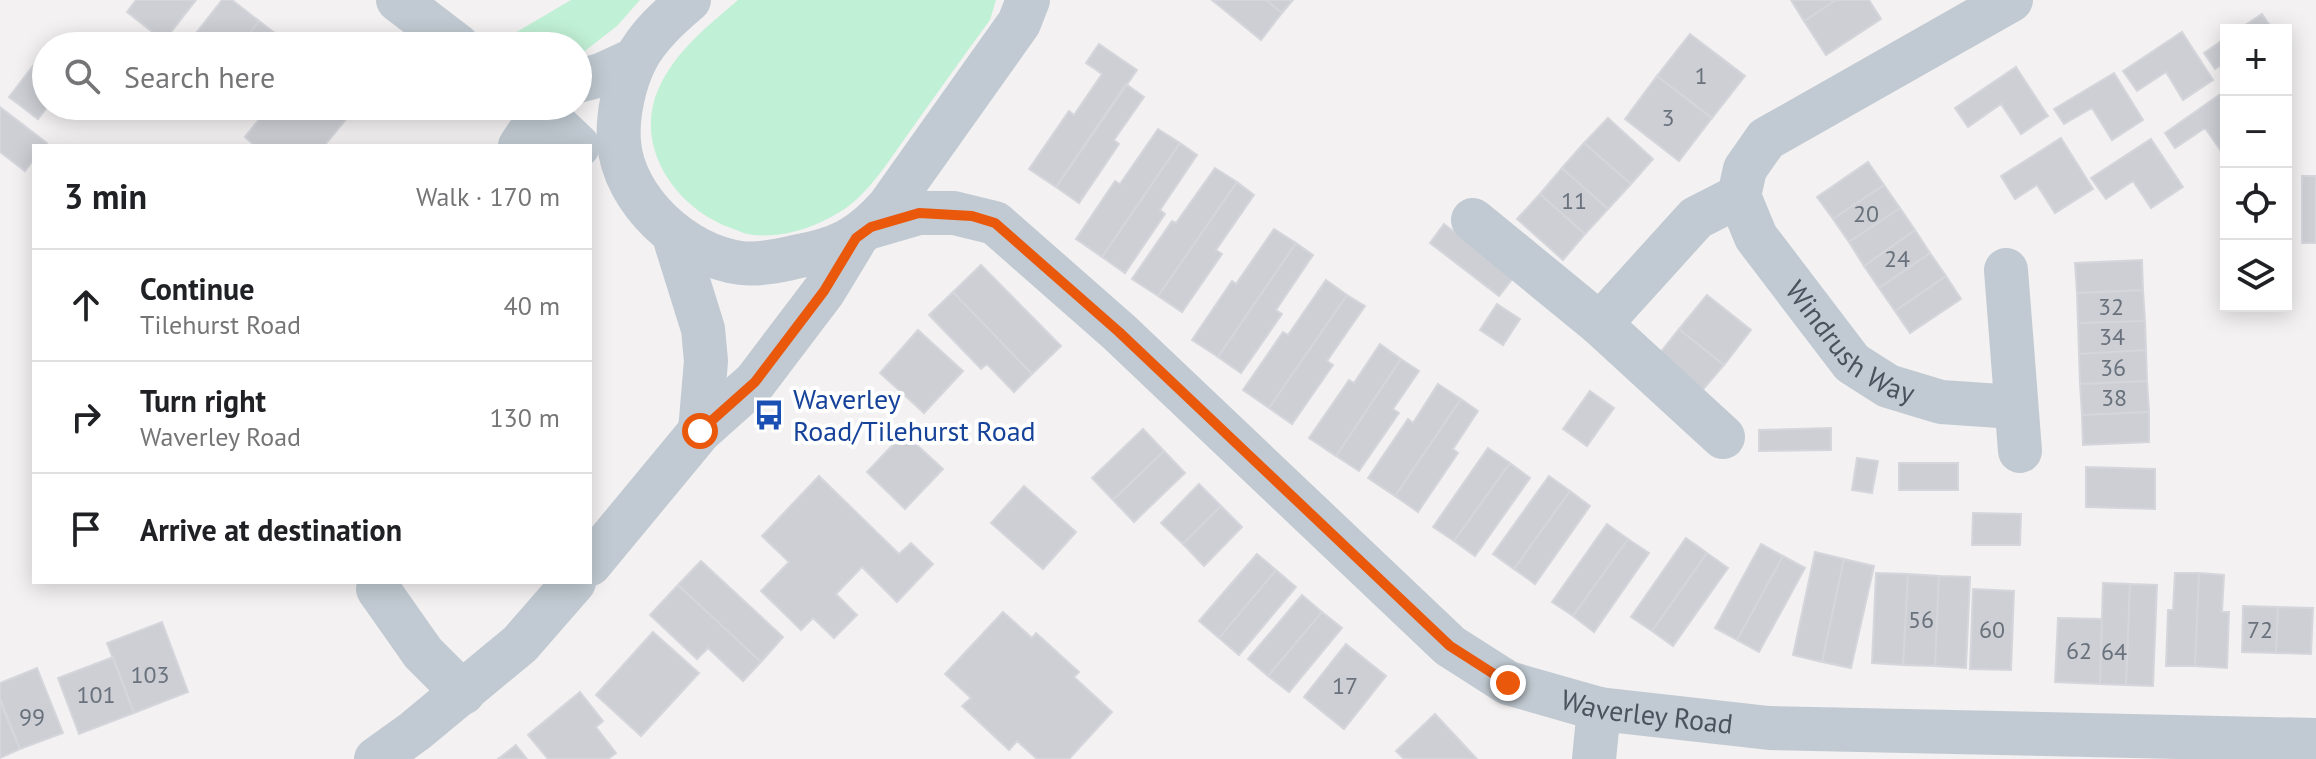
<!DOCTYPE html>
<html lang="en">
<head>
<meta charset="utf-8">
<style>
  body { margin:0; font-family:"PT Sans",sans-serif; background:#f2f2f2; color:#202124 }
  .controls { position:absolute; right:24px; top:24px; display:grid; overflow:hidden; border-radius:0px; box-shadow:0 4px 20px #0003 }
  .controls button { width:72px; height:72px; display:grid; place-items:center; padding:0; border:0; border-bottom:2px solid #e0e0e0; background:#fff; color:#202124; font:40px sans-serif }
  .stop { position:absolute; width:24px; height:24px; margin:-18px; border:6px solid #ea580c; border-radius:50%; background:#fff }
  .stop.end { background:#ea580c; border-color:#fff; box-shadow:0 2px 8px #0008 }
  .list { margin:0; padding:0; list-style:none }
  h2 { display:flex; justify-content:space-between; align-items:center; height:104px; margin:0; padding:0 32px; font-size:34px }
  h2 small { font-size:26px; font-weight:400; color:#757577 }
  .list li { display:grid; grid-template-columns:52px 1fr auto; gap:24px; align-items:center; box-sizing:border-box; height:112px; padding:0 32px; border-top:2px solid #e0e0e0 }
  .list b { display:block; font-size:30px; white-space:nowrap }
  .list p { margin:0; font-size:26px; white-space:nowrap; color:#757577 }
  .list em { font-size:26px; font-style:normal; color:#757577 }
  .icon { flex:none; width:44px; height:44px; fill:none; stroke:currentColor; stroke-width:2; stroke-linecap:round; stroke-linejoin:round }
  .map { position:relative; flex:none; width:2316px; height:759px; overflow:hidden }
  .search { position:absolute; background:#fff; box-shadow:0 4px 20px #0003; left:32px; top:32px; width:560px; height:88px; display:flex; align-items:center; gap:20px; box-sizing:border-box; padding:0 28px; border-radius:44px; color:#757577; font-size:30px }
  .panel { position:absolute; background:#fff; box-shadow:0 4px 20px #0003; left:32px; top:144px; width:560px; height:440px; border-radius:0px }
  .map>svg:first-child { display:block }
  .green { fill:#c0f0d5 }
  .building { fill:#cdcfd5; stroke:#d5d6dc; stroke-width:2 }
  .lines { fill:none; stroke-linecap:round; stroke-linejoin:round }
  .minor { stroke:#c1cad2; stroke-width:44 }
  .route { stroke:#ea580c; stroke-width:10 }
  .labels { text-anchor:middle; stroke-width:8; stroke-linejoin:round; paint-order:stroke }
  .number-label { font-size:24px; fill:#69727c }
  .street-label { font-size:28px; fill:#48535e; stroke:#fff }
  .transit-label { font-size:28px; fill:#164399; stroke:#fff; text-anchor:start }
</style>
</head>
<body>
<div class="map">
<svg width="2316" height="759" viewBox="0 0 2316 759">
  <rect width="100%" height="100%" fill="#f3f1f1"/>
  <path class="green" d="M571,0h69l-23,26 -36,28h-3v-8h-74l-6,-3z
    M738,0h258l-6,20c-28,38 -55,76 -82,114 -18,25 -37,56 -62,74 -27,18 -59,30 -92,27 -7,0 -15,-4 -23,-7 -54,-19 -98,-80 -73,-138 17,-39 49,-63 80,-90z"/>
  <path class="building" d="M136,0h60l-32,41 -37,-29z
    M222,0h10l27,21 -19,25h-54z
    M1212,0h54l16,13 -21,27z
    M1266,0h27l-11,13z
    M1791,0h45l-32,21z
    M1836,0h33l12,19 -55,36 -22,-34z
    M2262,14l11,16h-35z
    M259,21l33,25h-52z
    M2182,32l31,48 -30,20 -17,-28 -29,19 -14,-20z
    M1690,34l55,42 -33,42 -55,-42z
    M2226,38v24l-11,7 -11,-16z
    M1099,44l38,26 -81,117 -27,-18 40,-58 5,4 28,-41 -16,-11z
    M33,66l13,10 2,30 -10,13 -29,-22z
    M2016,67l32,49 -27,18 -20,-30 -33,23 -13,-19z
    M2114,73l29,47 -31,20 -20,-32 -28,16 -10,-15z
    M1657,76l55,42 -33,43 -54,-42z
    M1126,84l18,13 -30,43 5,4 -40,59 -23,-16z
    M2222,93l4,6v59l-21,-30 -30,20 -10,-15z
    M270,106h87l-33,40h-69l-10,-9z
    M0,107l47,36 -3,3h-10v13l-9,12 -25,-19z
    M1608,118l45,41 -22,25 -47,-41z
    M1158,129l22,14 -78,114 -26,-18 39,-58 5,3z
    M2061,138l32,51 -38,24 -18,-28 -22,14 -14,-23z
    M2151,139l32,48 -32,21 -18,-27 -27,18 -15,-21z
    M1180,143l17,12 -37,55 5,4 -40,59 -23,-16z
    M1584,143l47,41 -23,25 -46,-41z
    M1868,162l16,23 -51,34 -16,-22z
    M1215,168l22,14 -79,114 -26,-17 40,-58 4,2z
    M1562,168l46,41 -23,25 -45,-40z
    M2302,176h14v67h-14z
    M1237,182l17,13 -38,55 6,4 -40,58 -24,-16z
    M1884,185l16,23 -51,34 -16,-23z
    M1540,194l45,40 -22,26 -46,-41z
    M1900,208l15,22 -51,36 -15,-24z
    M1444,224l70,53 -15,19 -69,-53z
    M1274,229l22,14 -78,114 -26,-17 40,-59 4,3z
    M1915,230l15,23 -51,35 -15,-22z
    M1296,243l17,12 -37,55 6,4 -41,59 -23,-16z
    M1930,253l16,23 -51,35 -16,-23z
    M2142,260l1,30 -66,3 -2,-30z
    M981,265l80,81 -29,28 -79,-82z
    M1946,276l15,23 -51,34 -15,-22z
    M1326,280l21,15 -78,113 -26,-18 40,-58 5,3z
    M2143,290l2,31 -67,2 -1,-30z
    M953,292l79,82 -18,18 -27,-28 -6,5 -52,-54z
    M1347,295l18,11 -38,55 6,4 -41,59 -23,-16z
    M1707,295l44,35 -27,35 -45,-36z
    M1497,304l23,15 -17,26 -23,-15z
    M2145,321l1,29 -67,4 -1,-31z
    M1679,329l45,36 -24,28 -44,-35z
    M918,330l45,41 -39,42 -44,-40z
    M1380,344l21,15 -65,97 -27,-18 40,-58 5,3z
    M2146,350l1,31 -67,3 -1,-30z
    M1401,359l18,12 -26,38 6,4 -40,58 -23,-15z
    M2147,381l2,31 -67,3 -2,-31z
    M1438,384l23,15 -66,97 -27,-18 40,-59 5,4z
    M1590,391l24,17 -27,38 -24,-17z
    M1461,399l17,12 -25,38 5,4 -40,59 -23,-16z
    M2149,412v30l-66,3 -1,-30z
    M1831,428v22l-72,1v-21z
    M1143,429l21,22 -51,49 -21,-22z
    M904,433l39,36 -38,40 -38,-37z
    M1488,448l22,15 -56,78 -21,-14z
    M1164,451l21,22 -51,49 -21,-22z
    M1857,458l21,3 -6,32 -20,-3z
    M1510,463l20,15 -55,78 -21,-15z
    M1899,463h59v27h-59z
    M2086,467l69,2v40l-69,-2z
    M819,476l80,78 12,-11 22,21 -36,38 -35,-35 -26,27 21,21 -23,23 -21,-20 -12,12 -40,-39 28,-29 -27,-26z
    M1549,476l21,15 -56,78 -21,-15z
    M1199,484l22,22 -38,38 -22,-21z
    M1024,486l52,46 -33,37 -52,-46z
    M1570,491l20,15 -55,78 -21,-15z
    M1221,506l21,21 -38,39 -21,-22z
    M1973,513l48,1 -1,31h-48z
    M1607,524l21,15 -55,77 -21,-14z
    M1686,538l21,15 -55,78 -21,-14z
    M1628,539l21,14 -55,79 -21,-16z
    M1761,544l22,12 -46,84 -22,-12z
    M1815,552l29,7 -22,103 -29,-7z
    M1707,553l21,15 -55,78 -21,-15z
    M1257,554l19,16 -57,68 -20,-17z
    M1783,556l22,12 -46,84 -22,-12z
    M1844,559l30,7 -23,102 -29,-6z
    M701,561l82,76 -22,25 -83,-77z
    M1276,570l20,17 -57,68 -20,-17z
    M1876,573l32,1 -5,91 -31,-2z
    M2175,573h24l-4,93h-29l2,-56h5z
    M2199,573l25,2 -2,37h7l-2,56 -32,-2z
    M1908,574l31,2 -4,90 -32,-1z
    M1939,576l31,1 -4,91 -31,-2z
    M2103,583l27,1 -4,101 -26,-1z
    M2130,584l27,1 -4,101 -27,-1z
    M678,585l83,77 -18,19 -35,-33 -11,11 -47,-44z
    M1973,589l41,2 -3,79 -41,-1z
    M1302,595l20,17 -54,64 -20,-17z
    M2243,606l35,1 -2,46 -34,-1z
    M2278,607l35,1 -2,46 -35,-1z
    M1003,612l29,26 4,-5 43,39 -5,5 38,35 -43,47h-32l-20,-18 -8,9 -47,-44 9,-8 -26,-24z
    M1322,612l20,16 -53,64 -21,-16z
    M2058,618l44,1 -2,65 -45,-2z
    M162,622l26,70 -54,21 -27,-70z
    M653,632l46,41 -58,63 -45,-41z
    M1346,644l40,32 -42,53 -40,-32z
    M113,657l21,56 -55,21 -21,-56z
    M37,668l26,65 -43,16 -20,-51v-15z
    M580,692l23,29 -7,6 20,26 -8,6h-60l-20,-24z
    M0,702l20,47 -20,9z
    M1435,714l42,45h-73l-8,-8z
    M516,745l11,14h-29z"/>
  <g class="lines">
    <g class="minor">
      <path d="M398,0l60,46"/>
      <path d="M689,0c-20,17 -41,36 -53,59 -12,24 -19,57 -17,83 4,58 65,114 122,121 18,2 37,-2 54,-6 43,-8 65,-18 94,-51l130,-183 9,-23"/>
      <path id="s1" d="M2011,0l-245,139 -21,30 -6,27 17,41 96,126 36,23 53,16 74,5"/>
      <path d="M578,81l23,-6 35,-16"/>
      <path d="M536,106l42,40"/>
      <path d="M520,146l27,-40"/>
      <path d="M1473,220l127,104 123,113"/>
      <path id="s2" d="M871,227l48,-14h35l41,10 124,109 331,314 58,37 91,26 170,19 547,12"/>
      <path d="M673,233l30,96 3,32 -6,70"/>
      <path d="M2006,270l14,181"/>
      <path d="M1600,324l96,-106 43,-22"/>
      <path d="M590,564l110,-133 55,-49 69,-91 32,-53"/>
      <path d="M378,589l45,64 40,40"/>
      <path d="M376,759l39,-28 105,-87 54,-62"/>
      <path d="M1594,759l5,-50"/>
    </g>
  </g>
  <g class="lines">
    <path class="route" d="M700,431l55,-49 69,-91 32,-53 15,-11 48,-14 53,3 23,7 124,109 331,314 58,37"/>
  </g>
  <defs>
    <g id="bus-bare" transform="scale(2.4)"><path d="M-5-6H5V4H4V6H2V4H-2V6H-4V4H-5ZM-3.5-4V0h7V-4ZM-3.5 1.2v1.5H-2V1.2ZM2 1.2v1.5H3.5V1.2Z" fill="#1a4fb4" stroke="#fff" stroke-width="2.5" paint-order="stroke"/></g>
  </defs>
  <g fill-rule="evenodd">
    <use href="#bus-bare" x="769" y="415"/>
  </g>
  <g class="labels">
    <g class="number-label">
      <text x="1701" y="84">1</text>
      <text x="1668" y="126">3</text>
      <text x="1574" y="209">11</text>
      <text x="1866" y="222">20</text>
      <text x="1897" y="267">24</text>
      <text x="2111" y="315">32</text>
      <text x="2112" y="345">34</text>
      <text x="2113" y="376">36</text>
      <text x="2114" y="406">38</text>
      <text x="1921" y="628">56</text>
      <text x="1992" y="638">60</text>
      <text x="2260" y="638">72</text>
      <text x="2079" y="659">62</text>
      <text x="2114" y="660">64</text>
      <text x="150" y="683">103</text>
      <text x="1345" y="694">17</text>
      <text x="96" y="703">101</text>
      <text x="32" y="725">99</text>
    </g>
    <g class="street-label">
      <text dy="10" stroke="none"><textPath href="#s1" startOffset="534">Windrush Way</textPath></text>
      <text dy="10" stroke="none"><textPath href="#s2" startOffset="960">Waverley Road</textPath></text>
    </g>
    <g class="transit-label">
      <text x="793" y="409">Waverley<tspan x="793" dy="32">Road/Tilehurst Road</tspan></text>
    </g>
  </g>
</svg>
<div class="controls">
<button>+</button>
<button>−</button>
<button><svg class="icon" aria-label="locate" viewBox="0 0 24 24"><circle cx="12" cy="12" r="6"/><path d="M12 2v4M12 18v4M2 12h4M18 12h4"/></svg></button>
<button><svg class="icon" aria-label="layers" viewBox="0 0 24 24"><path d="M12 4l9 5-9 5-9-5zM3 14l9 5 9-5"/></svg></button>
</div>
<div class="stop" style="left:700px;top:431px"></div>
<div class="stop end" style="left:1508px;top:683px"></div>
<div class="search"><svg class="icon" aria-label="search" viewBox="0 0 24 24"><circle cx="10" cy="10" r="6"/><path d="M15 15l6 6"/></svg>Search here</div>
<section class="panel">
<h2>3 min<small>Walk · 170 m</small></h2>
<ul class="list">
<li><svg class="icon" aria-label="ahead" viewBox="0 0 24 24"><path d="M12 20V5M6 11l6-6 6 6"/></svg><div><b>Continue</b><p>Tilehurst Road</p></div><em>40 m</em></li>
<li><svg class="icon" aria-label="right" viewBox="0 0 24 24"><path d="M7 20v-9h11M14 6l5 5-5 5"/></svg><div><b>Turn right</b><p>Waverley Road</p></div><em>130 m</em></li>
<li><svg class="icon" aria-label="arrive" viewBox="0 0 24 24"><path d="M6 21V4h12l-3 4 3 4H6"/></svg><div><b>Arrive at destination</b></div></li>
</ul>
</section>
</div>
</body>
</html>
